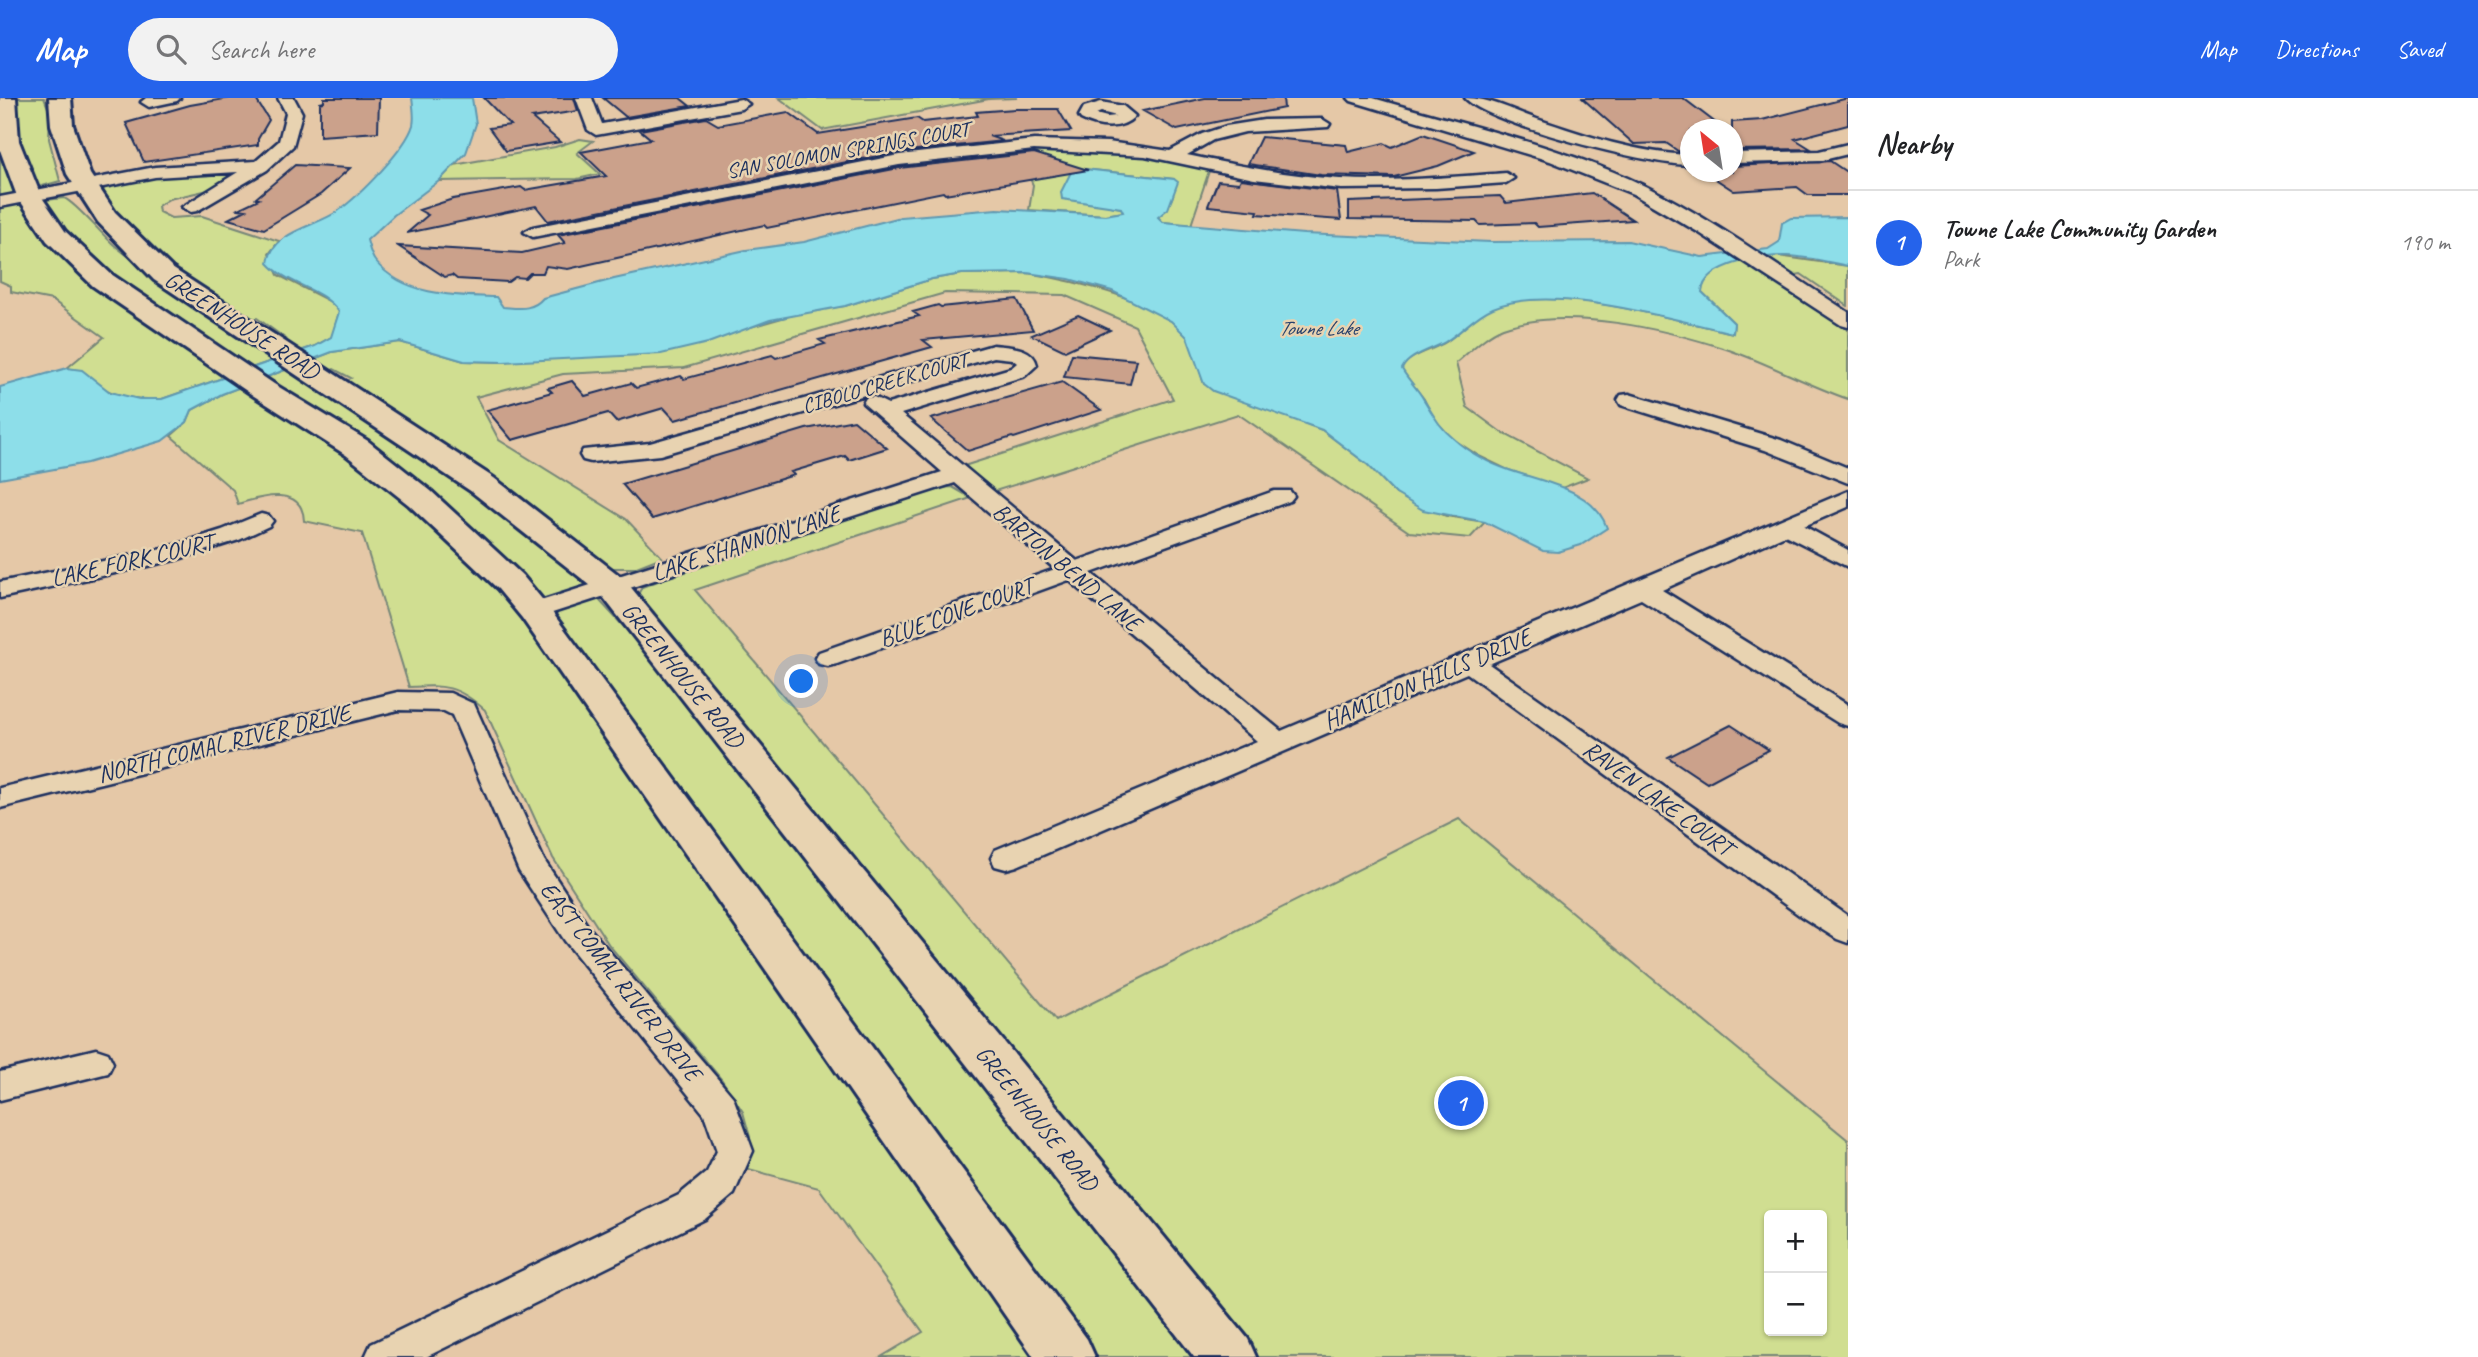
<!DOCTYPE html>
<html lang="en">
<head>
<meta charset="utf-8">
<style>
  body { margin:0; font-family:Caveat,sans-serif; background:#f2f2f2; color:#202124 }
  .controls { position:absolute; right:21px; bottom:21px; display:grid; overflow:hidden; border-radius:7px; box-shadow:0 2px 5px #0004 }
  .controls button { width:63px; height:63px; display:grid; place-items:center; padding:0; border:0; border-bottom:2px solid #e0e0e0; background:#fff; color:#202124; font:35px sans-serif }
  .compass { position:absolute; left:1680px; top:21px; width:63px; height:63px; border-radius:50%; background:#fff; box-shadow:0 2px 5px #0004; rotate:330deg }
  .you { position:absolute; left:802px; top:584px; width:24px; height:24px; margin:-18px; border:5px solid #fff; border-radius:50%; background:#1a73e8; box-shadow:0 0 0 10px #1a73e833 }
  .badge { display:grid; place-items:center; width:46px; height:46px; border-radius:50%; background:#2563eb; color:#fff; font-size:23px; font-weight:700 }
  .pin { position:absolute; translate:-50% -50%; border:4px solid #fff; box-shadow:0 2px 7px #0006 }
  .list { margin:0; padding:0; list-style:none }
  h2 { display:flex; justify-content:space-between; align-items:center; height:91px; margin:0; padding:0 28px; font-size:30px }
  h2 small { font-size:23px; font-weight:400; color:#757577 }
  .list li { display:grid; grid-template-columns:46px 1fr auto; gap:21px; align-items:center; box-sizing:border-box; height:105px; padding:0 28px; border-top:2px solid #e0e0e0 }
  .list b { display:block; font-size:26px; white-space:nowrap }
  .list p { margin:0; font-size:23px; white-space:nowrap; color:#757577 }
  .list em { font-size:23px; font-style:normal; color:#757577 }
  .icon { flex:none; width:38px; height:38px; fill:none; stroke:currentColor; stroke-width:2; stroke-linecap:round; stroke-linejoin:round }
  .map { position:relative; flex:none; width:1848px; height:1259px; overflow:hidden }
  header { display:flex; align-items:center; gap:42px; box-sizing:border-box; height:98px; padding:0 35px; background:#2563eb; color:#fff }
  header strong { font-size:33px }
  nav { display:flex; gap:38px; margin-inline-start:auto; font-size:24px }
  .search { width:490px; height:63px; background:#f2f2f2; display:flex; align-items:center; gap:18px; box-sizing:border-box; padding:0 24px; border-radius:38px; color:#757577; font-size:26px }
  main { display:flex }
  aside { flex:1; background:#fff }
  .map>svg:first-child { display:block }
  .green { fill:#d0de91; stroke:#768678; stroke-width:2; fill-rule:evenodd }
  .water { fill:#8ddee9; stroke:#5f98b1; stroke-width:2 }
  .building { fill:#cba18b; stroke:#1b2f5e; stroke-width:2 }
  .lines { fill:none; stroke-linecap:round; stroke-linejoin:round }
  .street-casing { stroke:#1b2f5e; stroke-width:5 }
  .secondary-casing { stroke:#1b2f5e; stroke-width:6 }
  .street { fill:#e8d3b1; fill-rule:evenodd }
  .secondary { fill:#e8d3b1; fill-rule:evenodd }
  .labels { text-anchor:middle; stroke-width:5; stroke-linejoin:round; paint-order:stroke }
  .far-street-label { font-size:21px; fill:#1b2f5e; stroke:#e8d3b1 }
  .far-water-label { font-size:21px; font-style:italic; fill:#26406c; stroke:#e8d3b1 }
  .street-label { font-size:24px; fill:#1b2f5e; stroke:#e8d3b1 }
</style>
</head>
<body>
<header>
<strong>Map</strong>
<div class="search"><svg class="icon" aria-label="search" viewBox="0 0 24 24"><circle cx="10" cy="10" r="6"/><path d="M15 15l6 6"/></svg>Search here</div>
<nav><a>Map</a><a>Directions</a><a>Saved</a></nav>
</header>
<main>
<div class="map">
<svg width="1848" height="1259" viewBox="0 0 1848 1259">
  <rect width="100%" height="100%" fill="#e5c8a7"/>
  <filter id="ink" filterUnits="userSpaceOnUse"><feTurbulence type="fractalNoise" baseFrequency=".0143" numOctaves="2"/><feDisplacementMap in="SourceGraphic" scale="14" xChannelSelector="R" yChannelSelector="G"/><feConvolveMatrix kernelMatrix="1 2 1 2 8 2 1 2 1" color-interpolation-filters="sRGB"/></filter>
  <g filter="url(#ink)">
    <path class="green" d="M0,0h44l6,15 -1,26 11,42 -60,17z
      M779,0h238l-28,1 -167,31z
      M580,41l13,2 -16,12 23,21 -23,5 -138,2 15,-16 101,-18z
      M1017,51l102,2 91,17 -19,57 -28,-3 -5,-4c11,-17 17,-15 16,-39l-90,-10 24,36 13,3 3,4 -19,3 -76,-5 4,-25z
      M232,73l5,3 -24,15 -44,10 -11,7 1,6 12,6 31,-2 77,25 -10,13 9,21 55,28 6,9 -7,25 -17,9 -153,53c-17,0 -34,0 -51,-7 -18,-7 -23,-21 -44,-24l37,-31 -52,-37 -41,-8v-6l-11,-5v-76l64,-7c12,5 37,36 50,47 46,37 95,70 144,104l28,-10 -29,-21 -10,2c-60,-39 -103,-70 -147,-127 10,-19 108,-21 132,-22z
      M1778,158l70,10v40l-47,-32 -30,5 56,33 21,16v71c-41,-14 -78,-35 -119,-49 -64,-21 -161,-44 -226,-22 -16,6 -34,24 -47,35l11,44 34,25 87,46 -26,10 -56,-19 -27,-13 -26,-17 -20,-21 -9,-19 -23,-30c8,-15 31,-18 45,-27 15,-10 26,-24 43,-33 58,-28 181,10 244,24l1,-10 -32,-31c2,-31 53,-33 76,-36z
      M1027,175c43,7 136,27 161,65 8,14 11,31 16,46l118,46 46,35 28,29 50,22 39,6 -15,16 -61,-6 -171,-118 -243,77 -31,-25 209,-67 -38,-73 -71,-31 -119,-2 -261,75 -121,6 -87,23 23,43 127,79 36,38 -28,11h-27l-115,-92 -147,-95 6,-3 -17,-9 -28,11 202,135 70,62 69,75 550,705h-316l42,-25 -104,-144 -74,-20 5,-31 -7,-25 -21,-32 -113,-135 -56,-87 -68,-148c-28,-25 -40,-25 -76,-23l-47,-154 -58,-12c-1,-36 -42,-25 -66,-17l-5,-14 -62,-54 16,-14 5,-12 30,-16 110,-42 68,-10 64,19 39,1 244,-34 60,-17 38,-5 87,-27 30,-5z
      M952,389l19,11 -276,92 361,431 403,-202 389,321v217h-599l-614,-757 7,-13 71,-27 226,-72zM1769,1117h53v116h-53z"/>
    <path class="water" d="M412,0h60l4,26 -10,29 -27,28 -45,34 -27,25c2,7 4,16 8,21 29,35 79,35 121,36l7,10c16,1 29,4 40,-9l71,-19 132,-29 58,-8 97,-25 96,-8 108,6 18,-3 -2,-4 -59,-9 -1,-7 10,-20 13,-3 90,10 4,3 -10,27 -10,8 5,5 141,12 187,8 137,-1 74,16 66,-8 11,-7 3,-19 9,-5 57,-1v49c-20,-4 -40,-9 -60,-10 -24,-1 -84,7 -86,36l32,31 -1,10c-64,-14 -180,-50 -240,-25 -19,8 -31,24 -48,34 -14,8 -37,13 -43,27 6,11 16,20 22,31 9,14 15,27 29,38 15,14 37,26 56,32 34,12 85,19 98,58l-26,17 -23,7 -15,-1 -58,-29 -62,-12 -27,-16 -28,-29 -46,-35 -109,-39 -9,-7 -17,-47 -16,-16 -59,-30 -43,-12 -42,-6 -65,1 -30,5 -87,27 -75,14 -62,23 -47,11 -158,8 -39,-1 -64,-19 -68,10 -110,42 -30,16 -5,12 -25,19 -75,22 -87,16v-92l67,-19 15,2 28,22 29,7h23l153,-53 16,-9 8,-25c-16,-24 -52,-27 -71,-49 4,-32 48,-36 70,-52 21,-15 68,-62 75,-86 2,-8 0,-19 -1,-27z"/>
    <path class="building" d="M230,0h25l14,22 -11,19v6l-114,17 -18,-39 64,-18z
      M324,0h55l-1,34 -58,4v-33l4,-1z
      M484,0h90l4,13 -46,7 28,24 -54,9 -17,-23 21,-3z
      M603,0h77l10,8 -64,11z
      M1205,0h78l1,10 -107,22 -34,-19z
      M1582,0h101l42,32h-35v23l-12,-2 -12,-8 -32,1z
      M1848,0v27l-53,14 16,10 -79,1v-28l30,-2z
      M1015,11h43l13,22 -82,5 14,5 -105,11 -350,69 -12,-15 -129,27 21,-18 -9,-5 34,-11 68,-12 4,3 81,-14 -25,-24 70,-13 -11,-9 66,-12 12,7 70,-13 30,22 99,-16 6,4 55,-6 -2,-4z
      M1423,36l51,17 -36,15 -44,11 -73,-2 -73,-11 13,-27 85,8 2,7 36,-9 8,4z
      M1034,55l54,17 -143,24 -2,-2 -176,36 -3,-3 -196,44 -22,-3 -3,7h-13l-5,5 -10,-1 -7,5 -51,-3 -5,-4 -7,2 -47,-31 124,7 43,-10 -7,-8 341,-67z
      M1830,63l18,12v22h-40l-11,-8 -63,4 -29,-19h27v-6z
      M295,67l55,3 -29,26 -57,35 -36,-10 18,-9 -8,-1 21,-10 -3,-1z
      M1241,81l96,12 4,29 -84,-6 1,-3 -50,-5 10,-25 21,2z
      M1592,95l41,27 -95,7 -4,-4 -54,2 -4,-4 -127,-2v-17l151,-6 6,7z
      M1017,201l16,31 -110,10 9,7 -257,73 -11,-12 -48,14 -8,-9 -96,27 -25,-30 65,-18 -4,-4 24,-7 13,15 46,-13 5,5 45,-12 3,3 88,-24 4,3 49,-14 -6,-4 100,-24 -6,-4 25,-7 3,2z
      M1078,217l32,15 -45,21 -33,-16z
      M1072,256l64,6 -6,24 -66,-7z
      M1062,284l39,28 -87,28 -2,-1 -44,14 -37,-32z
      M854,322l33,28 -38,12 -4,-4 -54,16 3,3 -142,44 -30,-35 184,-55z
      M1731,627l38,25 -62,33 -39,-26z"/>
    <g class="lines">
      <g class="street-casing">
        <path id="street" d="M180,0l-3,3 -28,6 -8,-5 5,-4z
          M278,0h16l8,15 -9,33 -26,24 -70,41 -6,1 -9,-5 56,-35 -83,5 -155,30v-10l155,-30 101,-6 23,-20 7,-28z
          M576,0h16l10,26 139,-25 8,5 -8,5 -145,26 -8,-5z
          M1348,0h25c90,27 187,47 272,88 71,35 137,84 203,126v15l-7,-2 -143,-93 -65,-38 -83,-33 -199,-60z
          M1465,0c26,0 48,13 72,21 50,17 100,34 153,36v10c-39,0 -200,-40 -225,-67z
          M1101,4l22,4 12,10c-14,15 -37,12 -54,3l-2,-3 5,-9zM1101,14l15,4 -9,1 -11,-3z
          M1322,21l8,5 -2,3 -83,5 -32,8 -26,15c50,10 101,21 153,24 55,3 111,-2 166,-6l8,5 -8,5 -70,5 -95,1 -87,-10 -109,-23 -111,-6 -135,15 -366,72 -9,-5 9,-5 366,-72 135,-15 74,2 62,9 32,-17 24,-8 38,-6z
          M1848,46v10l-29,7 -87,2v-10l87,-2z
          M993,247c16,2 40,1 44,20l-12,11 -124,38 176,147 197,-70h16l4,5 -4,5 -199,72 190,158 567,-240v16l-44,19 44,24v17l-63,-32 -123,55 186,115v21l-10,-3 -197,-124 -152,65 359,252v27l-11,-4 -35,-22 -335,-244 -450,193 -11,3 -11,-3 -4,-8 4,-8 262,-109 -188,-161 -232,84 -9,2 -9,-2 -4,-6 4,-6 236,-83 -100,-86 -412,133 -9,3 -9,-3 -4,-5 4,-5 417,-134 -79,-69 3,-5 8,-1 14,7 123,-36 6,-5 -5,-4 -18,-2 -334,98 -69,7 -8,-2 -3,-5 3,-5 67,-7z
          M1629,296l152,46 67,28v15l-83,-33 -144,-45 -3,-5 3,-5z
          M261,416l8,2 4,5 -4,5 -30,14 -64,20 -175,38v-16l162,-33 60,-19z
          M398,594l52,1 24,11 70,156 43,65 146,172 20,54 -19,43 -29,25 -279,138h-61l6,-13 308,-149 28,-23 10,-21 -13,-37 -139,-173 -46,-70 -67,-156 -8,-4 -46,-1 -398,98v-20z
          M96,951l12,4 5,10 -5,10 -108,27v-28z"/>
      </g>
      <g class="secondary-casing">
        <path id="secondary" d="M0,0h16l3,43 22,55 24,35 46,43 163,110 94,57 63,50 91,84 24,29 541,735 8,18h-61l-512,-739 -24,-29 -89,-84 -63,-50 -92,-59 -161,-110 -46,-45 -30,-45 -17,-46z
          M49,0h22l2,27 17,49 25,38 57,56 322,210 130,101 624,760 8,18h-62l-594,-764 -128,-101 -318,-212 -56,-58 -31,-48 -16,-49z"/>
      </g>
      <use href="#street" class="street"/>
      <use href="#secondary" class="secondary"/>
    </g>
  </g>
  <g class="labels">
    <g class="far-street-label">
      <text transform="translate(848 52) rotate(-10)" y="7">SAN SOLOMON SPRINGS COURT</text>
      <text transform="translate(885 285) rotate(-16)" y="7">CIBOLO CREEK COURT</text>
    </g>
    <g class="far-water-label">
      <text x="1318" y="237">Towne Lake</text>
    </g>
    <g class="street-label">
      <text transform="translate(242 227) rotate(33)" y="8">GREENHOUSE ROAD</text>
      <text transform="translate(746 445) rotate(-18)" y="8">LAKE SHANNON LANE</text>
      <text transform="translate(132 462) rotate(-13)" y="8">LAKE FORK COURT</text>
      <text transform="translate(1067 469) rotate(40)" y="8">BARTON BEND LANE</text>
      <text transform="translate(956 514) rotate(-20)" y="8">BLUE COVE COURT</text>
      <text transform="translate(683 577) rotate(51)" y="8">GREENHOUSE ROAD</text>
      <text transform="translate(1427 581) rotate(-23)" y="8">HAMILTON HILLS DRIVE</text>
      <text transform="translate(224 645) rotate(-14)" y="8">NORTH COMAL RIVER DRIVE</text>
      <text transform="translate(1658 700) rotate(36)" y="8">RAVEN LAKE COURT</text>
      <text transform="translate(621 883) rotate(52)" y="8">EAST COMAL RIVER DRIVE</text>
      <text transform="translate(1037 1020) rotate(51)" y="8">GREENHOUSE ROAD</text>
    </g>
  </g>
</svg>
<div class="controls">
<button>+</button>
<button>−</button>
</div>
<svg class="compass" viewBox="-18 -18 36 36"><path d="M0-13l5 13h-10z" fill="#e53935"/><path d="M0 13l5-13h-10z" fill="#757577"/></svg>
<div class="you"></div>
<div class="pin badge" style="left:1461px;top:1005px">1</div>
</div>
<aside>
<h2>Nearby<small></small></h2>
<ul class="list">
<li><span class="badge">1</span><div><b>Towne Lake Community Garden</b><p>Park</p></div><em>190 m</em></li>
</ul>
</aside>
</main>
</body>
</html>
